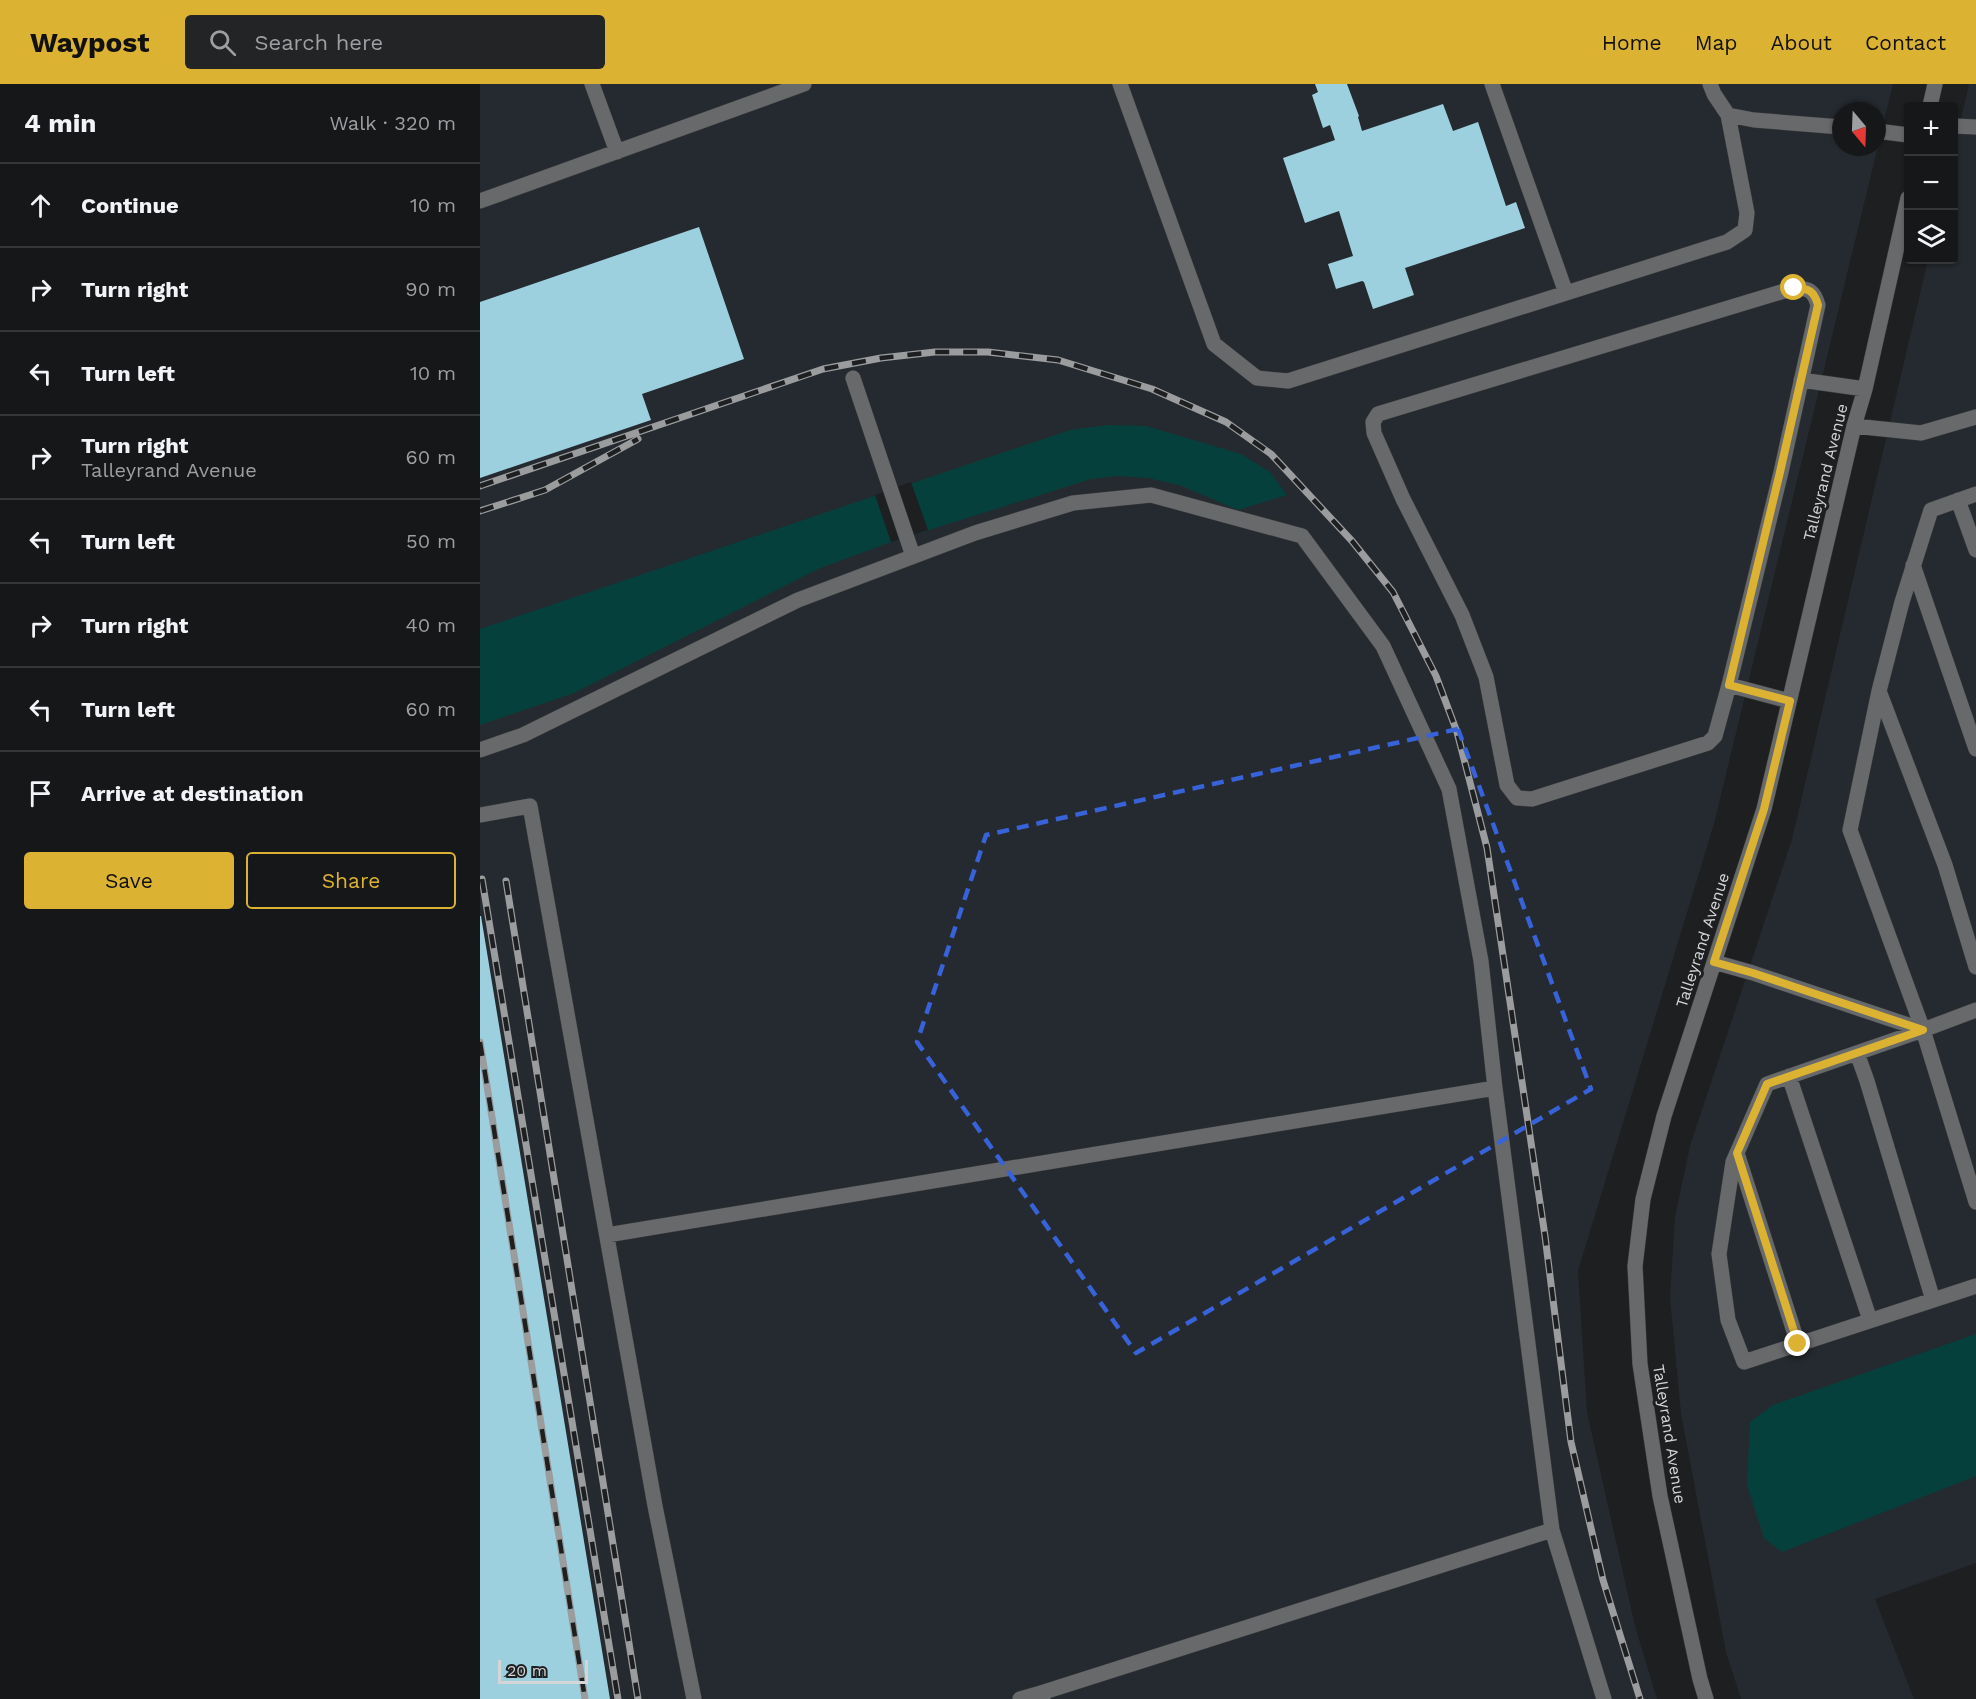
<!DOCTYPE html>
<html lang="en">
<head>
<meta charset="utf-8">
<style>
  body { margin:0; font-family:"Work Sans",sans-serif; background:#232426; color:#f1f3f6 }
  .controls { position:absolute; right:18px; top:18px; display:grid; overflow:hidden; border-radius:6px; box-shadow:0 2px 4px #0004 }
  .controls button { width:54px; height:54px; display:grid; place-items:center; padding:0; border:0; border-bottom:2px solid #353638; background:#161719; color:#f1f3f6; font:30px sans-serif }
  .compass { position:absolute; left:1352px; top:18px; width:54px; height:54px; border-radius:50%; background:#161719; box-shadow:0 2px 4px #0004; rotate:161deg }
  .scale { position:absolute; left:18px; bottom:15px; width:90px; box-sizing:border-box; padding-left:6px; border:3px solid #d4d5d7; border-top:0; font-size:16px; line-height:21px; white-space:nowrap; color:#d4d5d7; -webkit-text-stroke:4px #1d1f21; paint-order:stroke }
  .stop { position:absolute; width:18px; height:18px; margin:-14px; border:4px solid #dcb233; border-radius:50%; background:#fff }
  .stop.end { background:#dcb233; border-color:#fff; box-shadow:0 2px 6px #0008 }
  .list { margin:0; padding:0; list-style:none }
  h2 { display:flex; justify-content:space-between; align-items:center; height:78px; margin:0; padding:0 24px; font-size:26px }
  h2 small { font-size:20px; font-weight:400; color:#9e9fa2 }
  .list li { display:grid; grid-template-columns:39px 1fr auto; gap:18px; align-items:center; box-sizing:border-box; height:84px; padding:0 24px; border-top:2px solid #353638 }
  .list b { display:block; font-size:22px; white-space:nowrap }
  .list p { margin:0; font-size:20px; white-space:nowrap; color:#9e9fa2 }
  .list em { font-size:20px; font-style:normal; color:#9e9fa2 }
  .actions { display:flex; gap:12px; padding:18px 24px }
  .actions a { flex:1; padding:14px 0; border:2px solid #dcb233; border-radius:6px; text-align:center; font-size:21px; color:#dcb233 }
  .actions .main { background:#dcb233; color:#111 }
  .icon { flex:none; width:33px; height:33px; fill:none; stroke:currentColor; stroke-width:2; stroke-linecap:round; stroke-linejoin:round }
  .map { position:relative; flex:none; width:1496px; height:1615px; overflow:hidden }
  header { display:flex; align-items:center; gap:36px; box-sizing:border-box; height:84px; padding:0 30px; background:#dcb233; color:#111 }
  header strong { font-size:28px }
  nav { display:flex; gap:33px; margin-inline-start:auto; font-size:21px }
  .search { width:420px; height:54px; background:#232426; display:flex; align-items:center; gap:15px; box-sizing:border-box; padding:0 21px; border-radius:6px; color:#9e9fa2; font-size:22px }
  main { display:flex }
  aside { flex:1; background:#161719 }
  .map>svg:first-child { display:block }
  .built { fill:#252a30; fill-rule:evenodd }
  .water { fill:#05403c }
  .pier { fill:#1d1f21 }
  .building { fill:#9dd0df }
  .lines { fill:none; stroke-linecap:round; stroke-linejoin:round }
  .minor-casing { stroke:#393a3b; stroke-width:16 }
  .minor { stroke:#67696b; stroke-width:15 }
  .rail-casing { stroke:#9a9c9e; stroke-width:7 }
  .rail { stroke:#1d1f21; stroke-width:4.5; stroke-dasharray:14; stroke-linecap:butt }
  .route { stroke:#dcb233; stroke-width:8 }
  .marked { fill:none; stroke:#3862d8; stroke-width:4.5; stroke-dasharray:12 8; stroke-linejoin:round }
  .labels { text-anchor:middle; stroke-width:6; stroke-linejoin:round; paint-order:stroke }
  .street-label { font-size:16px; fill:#d4d5d7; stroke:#1d1f21 }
</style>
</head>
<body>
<header>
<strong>Waypost</strong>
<div class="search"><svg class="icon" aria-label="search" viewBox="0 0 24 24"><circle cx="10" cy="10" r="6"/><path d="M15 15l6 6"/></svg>Search here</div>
<nav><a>Home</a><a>Map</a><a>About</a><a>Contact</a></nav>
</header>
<main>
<aside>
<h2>4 min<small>Walk · 320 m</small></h2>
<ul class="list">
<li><svg class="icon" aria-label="ahead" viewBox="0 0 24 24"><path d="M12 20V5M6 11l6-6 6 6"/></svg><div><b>Continue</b></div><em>10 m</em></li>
<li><svg class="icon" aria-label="right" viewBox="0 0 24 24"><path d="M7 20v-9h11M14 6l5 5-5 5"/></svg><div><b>Turn right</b></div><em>90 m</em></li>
<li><svg class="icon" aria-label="left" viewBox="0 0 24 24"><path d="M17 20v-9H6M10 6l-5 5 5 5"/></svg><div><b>Turn left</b></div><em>10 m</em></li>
<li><svg class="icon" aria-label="right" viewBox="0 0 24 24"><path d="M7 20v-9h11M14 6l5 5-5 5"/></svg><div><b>Turn right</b><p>Talleyrand Avenue</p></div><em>60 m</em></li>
<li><svg class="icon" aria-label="left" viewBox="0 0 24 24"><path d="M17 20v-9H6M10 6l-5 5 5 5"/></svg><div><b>Turn left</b></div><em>50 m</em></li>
<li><svg class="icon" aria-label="right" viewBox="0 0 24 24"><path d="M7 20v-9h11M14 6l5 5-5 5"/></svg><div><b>Turn right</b></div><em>40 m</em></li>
<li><svg class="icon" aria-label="left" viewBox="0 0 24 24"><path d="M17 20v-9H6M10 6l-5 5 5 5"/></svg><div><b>Turn left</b></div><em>60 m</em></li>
<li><svg class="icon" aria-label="arrive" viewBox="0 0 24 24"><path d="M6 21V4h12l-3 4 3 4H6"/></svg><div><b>Arrive at destination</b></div></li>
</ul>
<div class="actions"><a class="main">Save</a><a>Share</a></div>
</aside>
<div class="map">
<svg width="1496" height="1615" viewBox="0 0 1496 1615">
  <rect width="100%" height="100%" fill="#1d1f21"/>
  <path class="built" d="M0,0h1413l-179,740 -136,447 9,141 48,214 22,73h-1177zM1361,27h36v36h-36z
    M1489,0h7v1479l-101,36 39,100h-173l-15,-47 -45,-238 -11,-117 5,-80 15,-71 102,-307 136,-579h26v-110z"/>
  <path class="water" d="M628,341l38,1 95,28 29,18 17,23 -49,15 -56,-24 -34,-8 -31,-2 -26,3 -200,63 -73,27 -244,124 -94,32v-96l590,-199z
    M1496,1250v142l-194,76 -18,-14 -17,-53 3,-63 23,-17z"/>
  <path class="pier" d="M431,398l17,48 -37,12 -16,-47z"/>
  <path class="building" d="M835,0h32l12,32 -1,1 4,14 81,-27 10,27 25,-9 28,84 10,-4 9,26 -120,40 9,27 -41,14 -9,-27 -2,-1 -26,8 -8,-25 25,-8 -14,-45 -34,12 -22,-65 52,-18 -5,-15 -7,3 -11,-33 6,-3z
    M219,143l45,132 -102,35 9,26 -171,58v-176z
    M0,832h1l129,783h-130z"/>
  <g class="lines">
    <g class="minor-casing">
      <path id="minor" d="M112,0l25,68
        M640,0l94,260 43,34 31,3 439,-139 18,-12 2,-17 -19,-98 -14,-21 -4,-10
        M1012,0l74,209
        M1450,22l5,-22
        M1248,31l26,5 87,7
        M1474,42l22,1
        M1397,47l31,4
        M0,117l324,-117
        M373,294l60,178
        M1321,296l64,9
        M1374,342l67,7 55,-16
        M1496,410l-45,16 -29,92 -23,89 -29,139 73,200 53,172
        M1478,416l18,50
        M1433,481l63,184
        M1249,601l-14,51 -7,7 -176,56 -15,-1 -10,-13 -21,-108 -24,-62 -59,-116 -29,-66 -1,-11 5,-8 416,-126c15,0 20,3 24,17l-37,167 -52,213 60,16
        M1399,607l66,174 31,102
        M0,666l43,-15 275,-135 177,-67 98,-30 78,-8 151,41 81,110 66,143 32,172 14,127
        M0,731l50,-9 125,700 39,193
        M1234,878l39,11 170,57 53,-20
        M1443,946l-156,54 -34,78 -14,92 9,66 16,42 232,-76
        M1377,969l10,28 66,219
        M1309,992l81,244
        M1257,1069l61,191
        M127,1151l888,-147 57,442 52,169
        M561,1609l511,-163
        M540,1615l21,-6 2,6
        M1226,1615l-6,-20 -40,-183 -20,-132 -5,-98 8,-67 21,-83 100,-307 90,-383 11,-37 43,-191"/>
    </g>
    <use href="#minor" class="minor"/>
    <g class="rail-casing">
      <path id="rail" d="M0,402l343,-117 58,-11 54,-6h53l70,8 94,29 74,33 45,32 81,87 41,51 43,84 21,56 30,116 58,388 26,206 32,138 37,119
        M0,427l65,-21 93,-51
        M2,795l136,820
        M26,797l132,818
        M0,958l105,657"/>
    </g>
    <use href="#rail" class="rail"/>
  </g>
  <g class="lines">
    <path class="route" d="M1314,204c15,0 20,3 24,17l-38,167 -51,213 61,16 -26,108 -50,153 39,11 170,57 -156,54 -30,69 61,191"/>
  </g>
  <path class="marked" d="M978,645l133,360 -455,264 -219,-311 69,-207z"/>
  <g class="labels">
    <g class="street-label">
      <text transform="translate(1345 388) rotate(-76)" y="6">Talleyrand Avenue</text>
      <text transform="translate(1222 856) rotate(-72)" y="6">Talleyrand Avenue</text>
      <text transform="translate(1190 1350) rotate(81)" y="6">Talleyrand Avenue</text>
    </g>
  </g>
</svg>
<div class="controls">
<button>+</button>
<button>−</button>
<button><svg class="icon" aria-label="layers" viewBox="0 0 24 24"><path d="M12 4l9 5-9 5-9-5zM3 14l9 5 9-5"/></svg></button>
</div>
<svg class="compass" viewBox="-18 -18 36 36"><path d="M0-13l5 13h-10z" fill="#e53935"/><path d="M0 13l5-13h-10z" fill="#9e9fa2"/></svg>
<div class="scale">20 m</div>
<div class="stop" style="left:1314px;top:204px"></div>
<div class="stop end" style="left:1318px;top:1260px"></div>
</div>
</main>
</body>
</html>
